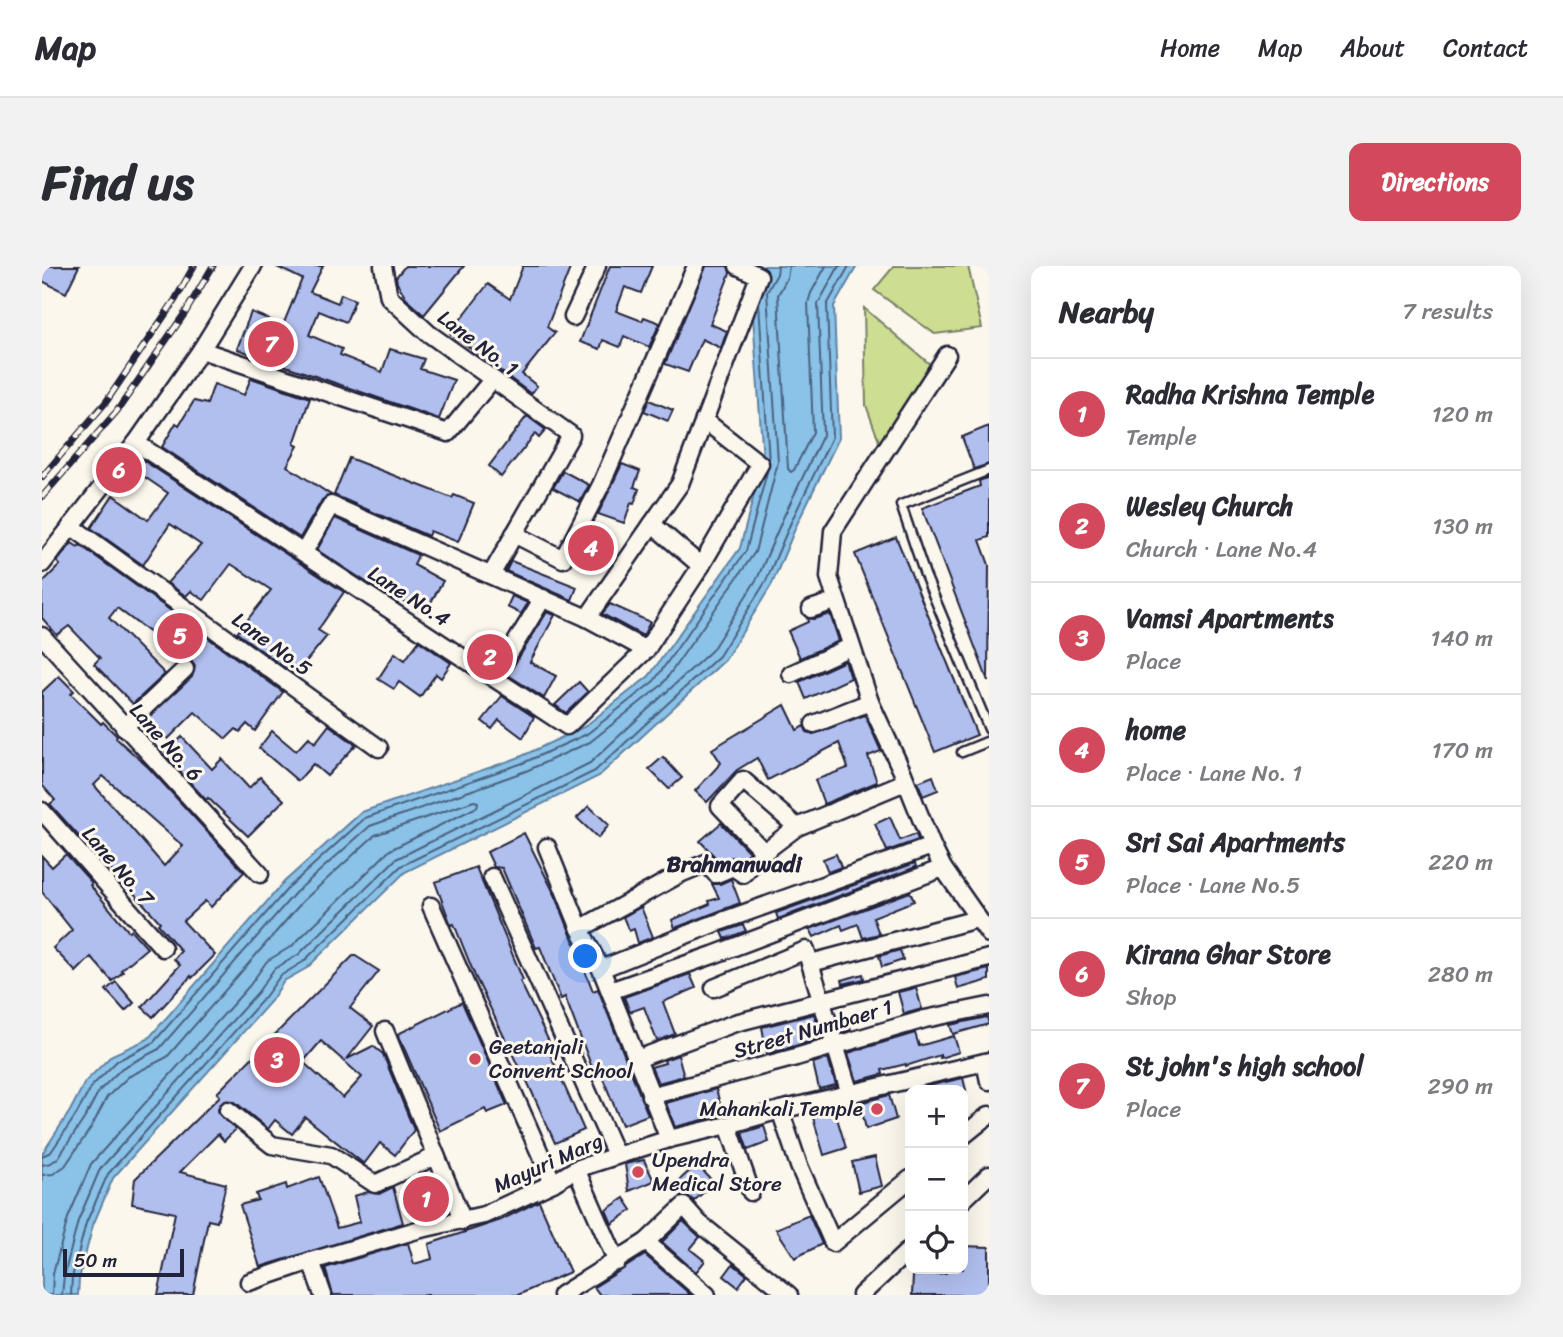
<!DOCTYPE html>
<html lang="en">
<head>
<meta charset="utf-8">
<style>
	:root { --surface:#fff; --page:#f2f2f3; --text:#2b2b33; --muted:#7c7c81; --line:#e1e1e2; --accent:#d1495b }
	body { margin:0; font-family:Sriracha,sans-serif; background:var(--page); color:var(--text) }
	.controls { position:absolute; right:21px; bottom:21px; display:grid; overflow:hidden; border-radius:14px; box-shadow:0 7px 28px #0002 }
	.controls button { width:63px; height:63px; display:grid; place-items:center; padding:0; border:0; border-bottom:2px solid var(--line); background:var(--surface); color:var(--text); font:35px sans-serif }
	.scale { position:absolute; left:21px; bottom:18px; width:121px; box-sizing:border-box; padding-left:7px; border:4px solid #22223b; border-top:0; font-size:19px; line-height:24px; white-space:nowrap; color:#22223b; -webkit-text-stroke:5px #fbf7ec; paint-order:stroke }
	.you { position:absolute; left:544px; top:691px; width:24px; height:24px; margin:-18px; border:5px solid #fff; border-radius:50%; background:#1a73e8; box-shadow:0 0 0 10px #1a73e833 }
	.badge { display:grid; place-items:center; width:46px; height:46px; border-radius:50%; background:var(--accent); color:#fff; font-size:23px; font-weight:700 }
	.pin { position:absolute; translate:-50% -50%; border:4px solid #fff; box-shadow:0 2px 7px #0006 }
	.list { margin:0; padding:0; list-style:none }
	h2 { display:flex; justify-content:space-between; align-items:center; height:91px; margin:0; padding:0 28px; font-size:30px }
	h2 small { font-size:23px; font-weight:400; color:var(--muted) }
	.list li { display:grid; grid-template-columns:46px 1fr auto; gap:21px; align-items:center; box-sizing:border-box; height:112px; padding:0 28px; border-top:2px solid var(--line) }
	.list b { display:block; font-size:26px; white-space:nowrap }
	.list p { margin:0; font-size:23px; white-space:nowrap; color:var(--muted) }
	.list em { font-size:23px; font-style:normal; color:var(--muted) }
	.icon { flex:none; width:38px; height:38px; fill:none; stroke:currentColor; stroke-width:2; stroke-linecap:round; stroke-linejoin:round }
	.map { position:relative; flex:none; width:947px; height:1029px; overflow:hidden; border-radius:14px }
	header { display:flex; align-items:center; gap:42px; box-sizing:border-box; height:98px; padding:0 35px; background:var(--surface); border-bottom:2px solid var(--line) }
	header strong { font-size:33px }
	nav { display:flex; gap:38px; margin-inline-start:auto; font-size:24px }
	.intro { display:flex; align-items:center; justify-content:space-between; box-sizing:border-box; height:168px; padding:0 42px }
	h1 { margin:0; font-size:49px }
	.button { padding:18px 32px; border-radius:14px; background:var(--accent); color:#fff; font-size:24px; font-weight:700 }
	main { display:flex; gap:42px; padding:0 42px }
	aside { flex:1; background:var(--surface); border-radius:14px; box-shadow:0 7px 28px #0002 }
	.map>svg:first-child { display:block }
</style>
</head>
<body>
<header>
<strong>Map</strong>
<nav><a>Home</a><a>Map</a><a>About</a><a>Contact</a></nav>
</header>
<div class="intro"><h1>Find us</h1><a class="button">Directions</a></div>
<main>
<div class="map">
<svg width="947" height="1029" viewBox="0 0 947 1029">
	<rect width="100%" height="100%" fill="#fbf7ec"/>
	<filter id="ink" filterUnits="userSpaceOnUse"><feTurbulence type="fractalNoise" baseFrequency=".0143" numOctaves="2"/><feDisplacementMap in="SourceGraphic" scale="14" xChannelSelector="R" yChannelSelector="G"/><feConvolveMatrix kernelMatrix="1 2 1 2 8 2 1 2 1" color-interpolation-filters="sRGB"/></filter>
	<g filter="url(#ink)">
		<g fill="#cddd91" stroke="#788066" stroke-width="2">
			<path d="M852 0H926L940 62 893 68 832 24Z"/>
			<path d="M822 42 890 100 838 178 824 139Z"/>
		</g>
		<path fill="#8ac2e8" stroke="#6082a3" stroke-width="2" d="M722 0H815L792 40 797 172 755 258 730 318 683 394 557 510 363 606 265 702 242 715 229 735 71 912 51 959 37 1013 36 1029H0V888L28 845 43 816 70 789 106 773 242 616 320 546 478 491 542 461 607 410 698 282 721 194 709 22Z"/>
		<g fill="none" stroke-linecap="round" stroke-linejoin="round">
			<g stroke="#4c6280" stroke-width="2">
				<path d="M747 0 745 12 736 29 746 203 749 206 752 204 771 166 766 37 769 27 784 0"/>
				<path d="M717 37 727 196"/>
				<path d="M0 890 9 886 34 849 50 820 75 795 111 777 247 621 323 552 481 497 545 468 612 415 704 285 725 206"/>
				<path d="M0 899 9 897 16 892 42 853 57 825 80 802 117 783 253 627 328 560 484 505 548 476 620 419 713 286 736 196 725 26 735 8 736 0"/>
				<path d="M0 909 11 908 23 900 50 860 65 831 86 811 125 791 261 635 333 569 432 535 436 536 435 541 348 584 250 680 225 695 208 719 49 898 26 952 11 1008 10 1029"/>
				<path d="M20 1029 22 1010 36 955 58 903 216 726 232 703 256 689 354 593 548 497 670 384 716 311 741 252 781 169 776 38 797 0"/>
				<path d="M29 1029 30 1012 44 957 66 908 223 731 238 710 261 696 359 600 553 505 677 390 724 315 749 256 790 171 785 39 807 0"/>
			</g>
		</g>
		<g fill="#b1bfef" stroke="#22223b" stroke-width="2" fill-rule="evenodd">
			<path d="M0 0H37L24 27 0 15Z"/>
			<path d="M233 0H281L268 26 296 37 299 28 313 34 304 56 277 45 267 69 300 83 298 89 340 106 348 83 382 93 378 103 412 114 397 153 195 83 209 46 241 59 260 13Z"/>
			<path d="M363 0H422L382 49 367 36 355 17 354 11Z"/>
			<path d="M481 0H529L505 61 513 67 480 108 495 120 489 128 408 67 446 18 468 33Z"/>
			<path d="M568 0H610L599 27 583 21 574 45 600 55 602 51 618 57 607 81 582 70 578 81 561 74 558 83 538 76Z"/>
			<path d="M664 0H686L688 7 668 58 685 65 679 82 660 73 646 106 623 98Z"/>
			<path d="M209 112 268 132 252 178 256 180 245 200 289 229 280 234 258 272 120 181 134 157 137 159 152 135 165 138 172 118 202 129Z"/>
			<path d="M607 134 631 144 626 155 602 145Z"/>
			<path d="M485 150 504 164 497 172 493 168 459 211 447 200Z"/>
			<path d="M947 160V198L932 203 920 171Z"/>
			<path d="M96 191 302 326 276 364 285 370 253 409 195 367 229 324 189 298 162 334 149 325 144 330 125 317 159 279 128 258 101 299 49 262 71 229 106 254 126 227 88 201Z"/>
			<path d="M307 192 410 232 412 229 432 237 416 276 388 265 386 270 292 229Z"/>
			<path d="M580 198 598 205 592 221 597 223 592 238 589 237 582 257 556 248Z"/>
			<path d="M521 205 547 219 538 236 511 222Z"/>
			<path d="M947 211V271L938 274 947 299 946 415 880 242 938 220 937 215Z"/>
			<path d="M293 252 376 289 372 299 401 315 383 347 356 332 355 334 344 329 275 284Z"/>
			<path d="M547 266 570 277 563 290 549 285 544 296 534 290Z"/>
			<path d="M854 271 935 469 893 486 813 288Z"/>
			<path d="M30 277 36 281 38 279 241 426 213 465 205 458 198 466 194 463 184 473 153 446 126 473 106 452 150 411 153 400 150 395 142 393 75 342 67 352 123 408 91 438 52 398 58 392 27 360 15 369 0 352V317L18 299 15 296Z"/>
			<path d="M469 295 535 321 530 334 464 305Z"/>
			<path d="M470 330 486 337 479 348 465 341Z"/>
			<path d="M568 338 608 356 601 370 560 348Z"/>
			<path d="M505 346 513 349 488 396 514 410 502 432 466 409Z"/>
			<path d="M788 348 797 375 758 392 746 365 766 356 765 352 772 353Z"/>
			<path d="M377 375 409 397 399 412 394 408 378 431 357 416 352 423 336 413 353 387 363 394Z"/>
			<path d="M445 375 457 383 449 397 436 389Z"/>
			<path d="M803 395 809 412 764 433 757 416Z"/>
			<path d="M17 410 32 425 29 428 59 458 61 456 75 470 74 472 107 502 202 606 169 641 163 635 141 655 173 689 150 712 149 710 111 751 100 741 138 699 132 693 139 685 116 658 118 656 89 624 67 602 66 603 8 538 13 534 0 519V426ZM61 510 141 580 122 600 52 519Z"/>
			<path d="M537 416 546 426 524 447 513 439Z"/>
			<path d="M460 430 492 451 481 472 457 454 450 463 440 455Z"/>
			<path d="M743 439 755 464 762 460 765 466 771 468 823 449 839 485 826 490 835 516 782 538 773 514 806 502 797 477 726 514 715 492 695 504 665 536 653 525 679 497 670 483Z"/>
			<path d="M287 459 314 479 285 510 271 498 256 515 217 482 230 465 254 485 267 471 273 477Z"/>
			<path d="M140 471 170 503 180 493 207 522 218 511 242 534 206 570 166 532 164 534 122 488Z"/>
			<path d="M621 491 640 512 627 523 607 503Z"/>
			<path d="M891 510 896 524 881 530 876 516Z"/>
			<path d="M547 540 567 559 556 572 535 552Z"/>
			<path d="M848 551 858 574 874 568 876 574 845 585 833 558Z"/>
			<path d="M679 557 707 586 700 594 691 591 677 595 658 575Z"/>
			<path d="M482 567 515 633 551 725 556 723 606 849 580 859 560 810 554 812 523 731 519 733 498 681 494 682 460 602 452 601 445 586Z"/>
			<path d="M24 588 50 617 48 619 87 666 89 664 105 682 79 704 81 706 70 715 49 691 34 706 11 682 30 664 0 626V590L10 601Z"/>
			<path d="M794 588 799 601 786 606 781 593Z"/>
			<path d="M873 597 874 601 736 653 734 647Z"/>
			<path d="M434 601 481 714 478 715 513 788 509 790 542 864 513 877 480 804H478L433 710 412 658 409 659 393 616Z"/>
			<path d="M689 613 698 637 633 662 630 654 668 638 667 635 677 632 670 618H678Z"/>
			<path d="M868 626 872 635 831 651 837 668 821 672 816 658 801 664 799 659 772 671 768 663Z"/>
			<path d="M599 641 611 671 596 677 592 663 587 665 581 651Z"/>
			<path d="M701 659 704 665 683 673 680 666Z"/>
			<path d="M858 684 861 694 840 701 837 690Z"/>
			<path d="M312 689 337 705 308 742 331 760 305 793 331 780 341 788 372 864 353 889 338 877 322 898 263 851 250 868 233 854 226 863 193 836 182 835 176 842 177 848 194 863 182 875 176 868 138 906 184 918 175 956 166 954 151 1029H116L133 947 90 938 93 913 178 830 175 827ZM279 775 320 811 301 832 261 796Z"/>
			<path d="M947 703V714L916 723 913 711Z"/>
			<path d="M648 708 654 722 621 736 633 768 615 775 602 741 588 746 582 731Z"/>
			<path d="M821 708 822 713 801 718 800 714Z"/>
			<path d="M74 716 92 737 83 745 64 724Z"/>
			<path d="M874 722 880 743 862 748 856 726Z"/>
			<path d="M420 736 465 839 445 847 443 843 398 865 356 768Z"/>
			<path d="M772 748 780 772 725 788 720 761Z"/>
			<path d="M805 751 809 764 800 766 796 753Z"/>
			<path d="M945 751 947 758 911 768 908 759Z"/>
			<path d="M873 767 877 780 912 770 917 786 898 792V789L864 800V798L840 804 841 808 815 815 806 787Z"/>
			<path d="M636 789 642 810 616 817 609 801 623 797 622 794Z"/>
			<path d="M786 792 794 819 777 823 771 797Z"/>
			<path d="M921 812 924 824H886V820Z"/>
			<path d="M674 823 681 849 633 861 624 837Z"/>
			<path d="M847 829 854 853 824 863 818 837Z"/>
			<path d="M792 842 804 882 782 889 770 848Z"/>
			<path d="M722 860 727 876 706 884 700 867Z"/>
			<path d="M833 891 840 920 817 926 810 896Z"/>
			<path d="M602 894 612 915 587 925 583 898Z"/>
			<path d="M655 898 672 917 652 935 646 930H639L631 920Z"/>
			<path d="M277 911 295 962 318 956 312 930 326 926 337 928 351 921 361 957 218 1001 198 939 216 934 214 928 244 918 245 923Z"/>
			<path d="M582 932 590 944 570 958 564 944Z"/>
			<path d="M497 935 528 1006 476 1029H291L283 1002 366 977 372 998 390 993 387 978 459 954Z"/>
			<path d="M767 949 780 978 753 992 734 963Z"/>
			<path d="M641 955 658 971 648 983 663 995 654 1006 620 976Z"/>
			<path d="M921 980 947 981V1029H870L871 1010 903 1007 898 1003H921Z"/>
			<path d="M603 989 649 1029H558L552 1021Z"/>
			<path d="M691 998 705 1009 696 1021 682 1010Z"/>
		</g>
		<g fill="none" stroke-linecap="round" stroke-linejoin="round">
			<defs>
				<g id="service">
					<path d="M947 204 859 239 883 309 947 463"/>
					<path d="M920 486 947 475"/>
				</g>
				<g id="minor">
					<path d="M341 0 347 31 386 67 529 169 449 309"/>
					<path d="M531 51 555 0"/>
					<path d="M159 84 406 167 450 114"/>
					<path d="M905 89 791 265 787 311 828 436 860 505 890 580 901 602 947 668"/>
					<path d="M94 177 525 460 604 384 659 300 718 198 662 154"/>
					<path d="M29 260 337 482"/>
					<path d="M472 268 521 293 559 219 654 0"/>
					<path d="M262 286 289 239 545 352 604 384"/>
					<path d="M0 298 94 177 159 84 211 0"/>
					<path d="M659 300 610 258 638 218 717 10 696 0"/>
					<path d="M769 343 793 335"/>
					<path d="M545 352 610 258"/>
					<path d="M0 370 218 608"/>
					<path d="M749 408 808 381"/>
					<path d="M452 412 501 332"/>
					<path d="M772 458 828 436"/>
					<path d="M82 461 143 403"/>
					<path d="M0 545 121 682"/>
					<path d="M755 561 701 514 678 540 722 586 755 561 863 516"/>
					<path d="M505 581 538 663 559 703 627 873"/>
					<path d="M450 611 574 889"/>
					<path d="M389 640 511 917"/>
					<path d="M538 663 640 607 664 597 674 608 691 601 701 608 722 586"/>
					<path d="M769 697 935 653"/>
					<path d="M559 703 666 660 890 580"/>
					<path d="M672 722 764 684 808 828"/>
					<path d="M568 725 671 689 901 602"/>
					<path d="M343 765 421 955"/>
					<path d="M595 793 693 757 947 692"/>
					<path d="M943 796 947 815"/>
					<path d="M608 830 754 791 883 753 947 740"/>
					<path d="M186 844 230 879 289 889 333 918 394 890"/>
					<path d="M738 844 757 900 791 977 868 913"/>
					<path d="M686 859 709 926"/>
					<path d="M921 870 947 849"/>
					<path d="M534 903 575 996"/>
					<path d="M921 934 947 909"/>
					<path d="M604 976 665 1029"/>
					<path d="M269 995 281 1029"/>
					<path d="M207 1016 269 995 375 964 442 949 511 917 534 903 627 873 686 859 738 844 947 795"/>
					<path d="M519 1029 604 976 642 940 657 957 747 1029"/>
					<path d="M819 1029 868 983"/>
				</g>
			</defs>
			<use href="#service" stroke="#22223b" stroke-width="13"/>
			<use href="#minor" stroke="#22223b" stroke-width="21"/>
			<use href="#service" stroke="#fbf7ec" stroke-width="8"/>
			<use href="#minor" stroke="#fbf7ec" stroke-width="16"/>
			<defs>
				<g id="rail">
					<path d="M0 211 64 136 133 34 152 0"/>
					<path d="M0 231 75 145 143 47 171 0"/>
				</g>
			</defs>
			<use href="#rail" stroke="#22223b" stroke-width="7"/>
			<use href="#rail" stroke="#fbf7ec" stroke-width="4.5" stroke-dasharray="13" stroke-linecap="butt"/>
		</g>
	</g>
	<g fill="#d1495b" stroke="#fbf7ec" stroke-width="2.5">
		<circle cx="433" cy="793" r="7"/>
		<circle cx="835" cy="843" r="7"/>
		<circle cx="596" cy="906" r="7"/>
	</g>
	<g text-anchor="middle" stroke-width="6" stroke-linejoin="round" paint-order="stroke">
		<g font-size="21" fill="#22223b" stroke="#fbf7ec">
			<text transform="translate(436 77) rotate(37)" y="7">Lane No. 1</text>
			<text transform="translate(367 330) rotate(33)" y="7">Lane No.4</text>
			<text transform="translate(230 378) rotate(36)" y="7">Lane No.5</text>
			<text transform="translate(124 476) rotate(48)" y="7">Lane No. 6</text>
			<text transform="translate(76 600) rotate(49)" y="7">Lane No. 7</text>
			<text transform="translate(771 763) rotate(-16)" y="7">Street Numbaer 1</text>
			<text transform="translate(506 897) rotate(-24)" y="7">Mayuri Marg</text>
		</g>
		<g font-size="21" fill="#22223b" stroke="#fbf7ec" text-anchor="start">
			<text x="447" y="788">Geetanjali<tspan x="447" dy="24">Convent School</tspan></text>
			<text x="821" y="850" text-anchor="end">Mahankali Temple</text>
			<text x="610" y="901">Upendra<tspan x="610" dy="24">Medical Store</tspan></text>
		</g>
		<g font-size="23" font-weight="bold" fill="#22223b" stroke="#fbf7ec">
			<text x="692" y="606">Brahmanwadi</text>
		</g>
	</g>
</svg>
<div class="controls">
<button>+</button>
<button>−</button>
<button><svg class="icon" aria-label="locate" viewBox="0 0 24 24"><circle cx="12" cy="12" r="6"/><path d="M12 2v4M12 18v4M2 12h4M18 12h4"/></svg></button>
</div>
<div class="scale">50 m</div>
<div class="you"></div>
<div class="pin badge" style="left:384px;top:933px">1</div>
<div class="pin badge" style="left:448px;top:391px">2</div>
<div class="pin badge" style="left:235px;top:794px">3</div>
<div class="pin badge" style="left:549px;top:282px">4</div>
<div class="pin badge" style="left:138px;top:370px">5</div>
<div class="pin badge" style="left:77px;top:204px">6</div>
<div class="pin badge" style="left:229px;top:78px">7</div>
</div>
<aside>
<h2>Nearby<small>7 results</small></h2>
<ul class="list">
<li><span class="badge">1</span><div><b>Radha Krishna Temple</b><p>Temple</p></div><em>120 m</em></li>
<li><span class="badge">2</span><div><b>Wesley Church</b><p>Church · Lane No.4</p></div><em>130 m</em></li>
<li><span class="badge">3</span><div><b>Vamsi Apartments</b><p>Place</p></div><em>140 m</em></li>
<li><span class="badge">4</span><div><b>home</b><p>Place · Lane No. 1</p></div><em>170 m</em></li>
<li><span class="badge">5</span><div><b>Sri Sai Apartments</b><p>Place · Lane No.5</p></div><em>220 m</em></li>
<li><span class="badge">6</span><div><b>Kirana Ghar Store</b><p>Shop</p></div><em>280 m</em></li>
<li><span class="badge">7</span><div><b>St john's high school</b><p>Place</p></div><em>290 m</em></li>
</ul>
</aside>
</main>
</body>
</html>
